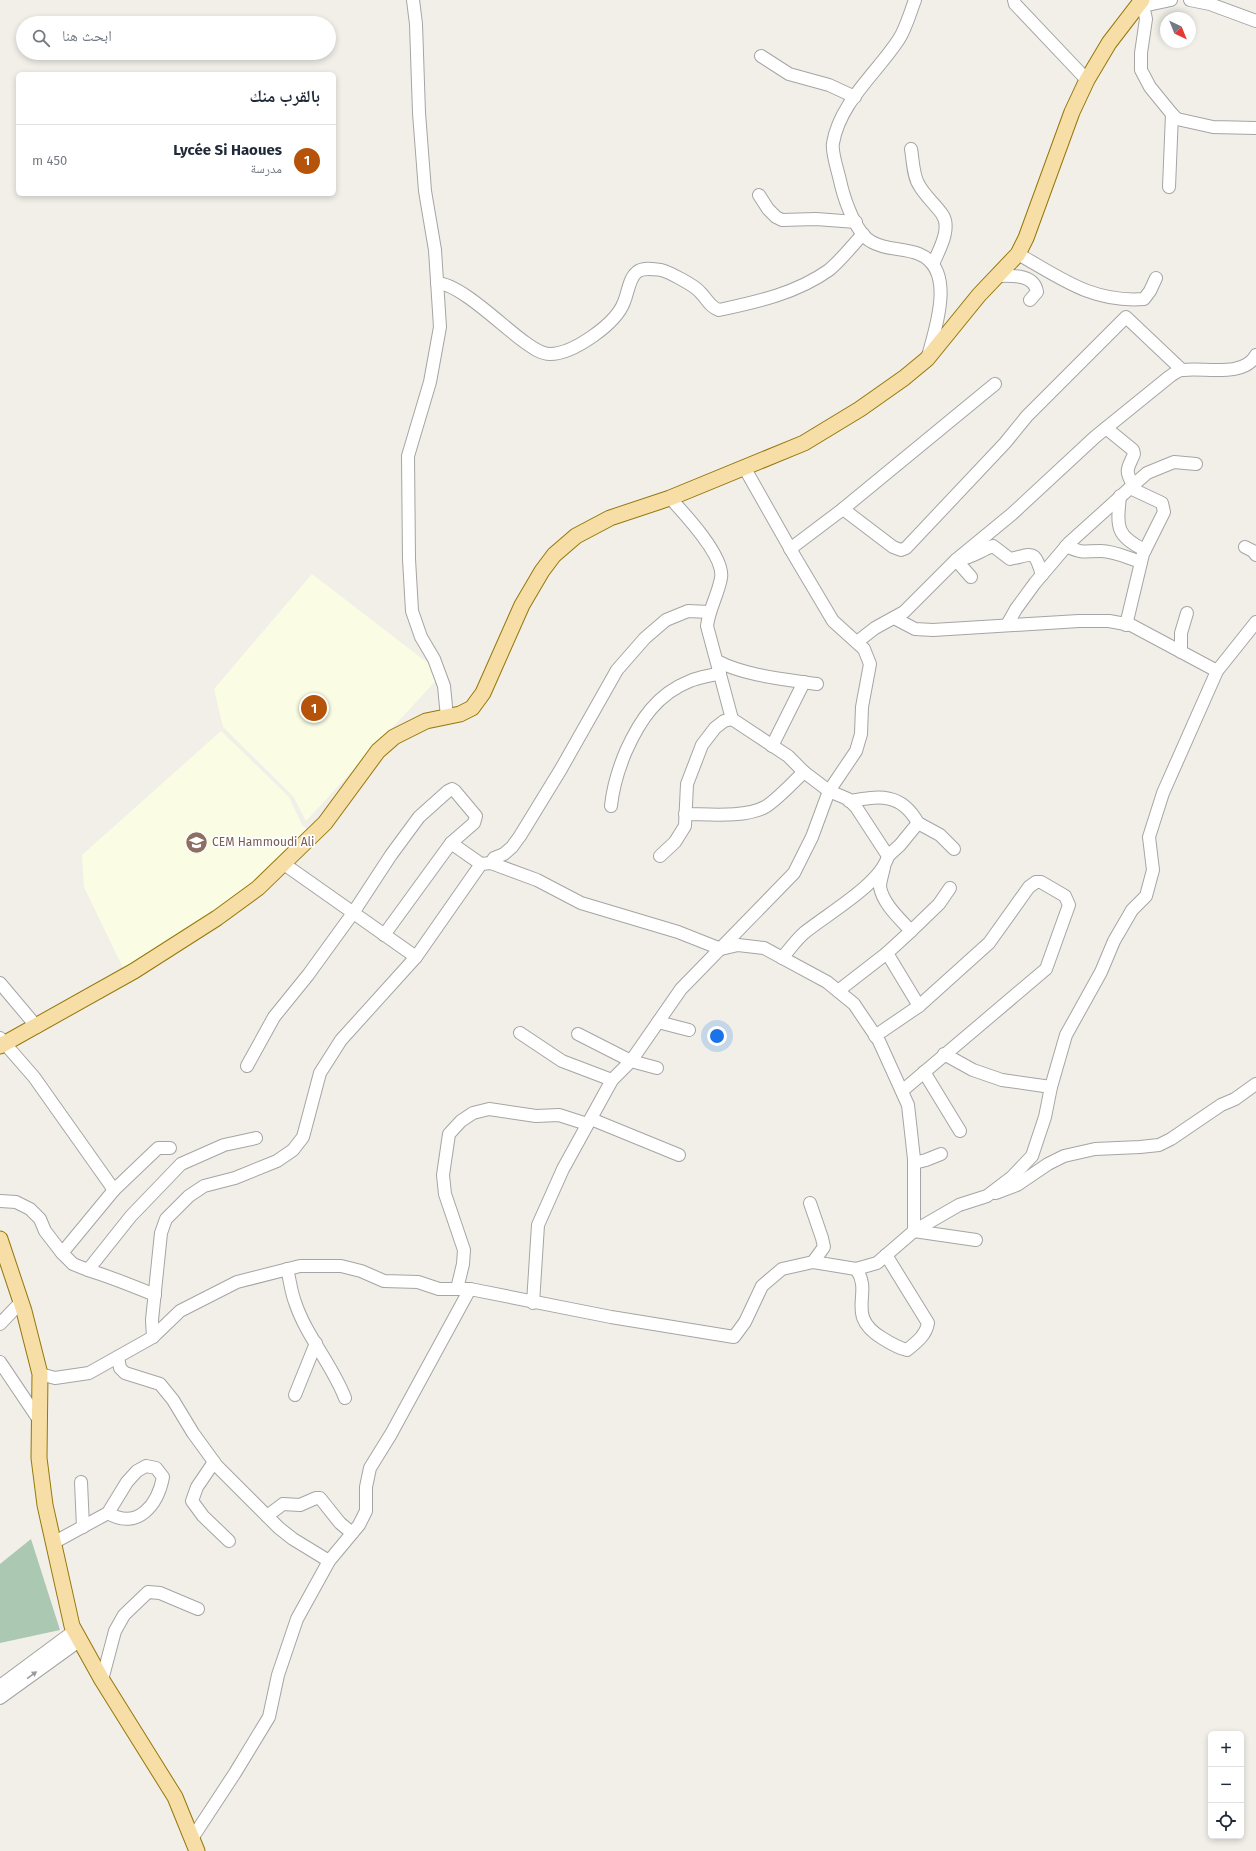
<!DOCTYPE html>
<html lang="ar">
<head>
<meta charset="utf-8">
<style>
	:root { --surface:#fff; --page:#f2f2f3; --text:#1f2937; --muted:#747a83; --line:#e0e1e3; --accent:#b45309 }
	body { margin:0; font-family:"Fira Sans","Noto Naskh Arabic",sans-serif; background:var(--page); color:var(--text); direction:rtl }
	.controls { position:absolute; right:12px; bottom:12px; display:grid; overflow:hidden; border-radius:6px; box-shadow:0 2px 6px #0003 }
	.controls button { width:36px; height:36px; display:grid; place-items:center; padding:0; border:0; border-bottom:1px solid var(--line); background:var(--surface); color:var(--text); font:20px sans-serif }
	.compass { position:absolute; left:1160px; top:12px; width:36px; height:36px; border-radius:50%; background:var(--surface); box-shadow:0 2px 6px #0003; rotate:137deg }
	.you { position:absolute; left:717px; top:1036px; width:14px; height:14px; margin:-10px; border:3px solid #fff; border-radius:50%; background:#1a73e8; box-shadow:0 0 0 6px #1a73e833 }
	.badge { display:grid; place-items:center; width:26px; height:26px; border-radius:50%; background:var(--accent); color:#fff; font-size:13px; font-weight:700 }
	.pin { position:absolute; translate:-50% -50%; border:2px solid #fff; box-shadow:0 1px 4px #0006 }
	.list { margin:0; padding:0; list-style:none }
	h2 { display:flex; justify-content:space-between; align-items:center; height:52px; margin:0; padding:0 16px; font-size:17px }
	h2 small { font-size:13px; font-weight:400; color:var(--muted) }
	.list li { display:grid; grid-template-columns:26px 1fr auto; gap:12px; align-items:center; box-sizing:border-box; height:72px; padding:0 16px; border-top:1px solid var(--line) }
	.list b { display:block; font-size:15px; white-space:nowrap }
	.list p { margin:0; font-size:13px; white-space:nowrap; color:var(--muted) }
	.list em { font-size:13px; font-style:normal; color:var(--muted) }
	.icon { flex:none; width:22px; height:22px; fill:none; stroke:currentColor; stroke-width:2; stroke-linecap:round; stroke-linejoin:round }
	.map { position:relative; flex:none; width:1256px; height:1851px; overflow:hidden; direction:ltr }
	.search { position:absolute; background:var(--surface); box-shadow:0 2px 6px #0003; left:16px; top:16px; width:320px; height:44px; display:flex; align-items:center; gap:10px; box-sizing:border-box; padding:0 14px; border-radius:22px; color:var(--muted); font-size:15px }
	.panel { position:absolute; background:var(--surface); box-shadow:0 2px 6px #0003; left:16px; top:72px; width:320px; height:124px; border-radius:6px; direction:rtl }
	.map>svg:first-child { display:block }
</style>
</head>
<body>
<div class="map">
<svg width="1256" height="1851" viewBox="0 0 1256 1851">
	<rect width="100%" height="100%" fill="#f1efe8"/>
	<g fill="#fafde4">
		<path d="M312 574 442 674 306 821 293 796 223 727 214 689Z"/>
		<path d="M221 731 289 797 302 825 308 830 257 882 124 970 84 887 82 855Z"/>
	</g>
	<path fill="#abc8b3" d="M31 1539 60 1630 0 1643V1564Z"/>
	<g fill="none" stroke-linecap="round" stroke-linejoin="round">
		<defs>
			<g id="minor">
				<path d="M413 0 416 24 419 113 425 191 435 250 440 327 430 382 408 456 409 559 412 611 421 637 434 659 444 686 447 717"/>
				<path d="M915 0C910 13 906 28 899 39 877 73 840 102 833 143 831 152 839 174 841 185 845 201 856 234 872 242 885 250 904 248 919 254 956 269 936 327 928 356"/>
				<path d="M1014 0 1015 4 1087 80"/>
				<path d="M1190 0 1210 4 1256 21"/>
				<path d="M1142 1 1146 19 1141 53V70L1150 87 1172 114 1177 119 1213 127 1256 128"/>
				<path d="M1143 6 1171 0"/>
				<path d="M761 56 789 74 829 85 855 97"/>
				<path d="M911 149C913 160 913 176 919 185 925 196 935 204 942 214 952 228 939 250 933 264"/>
				<path d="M1169 187 1172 114"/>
				<path d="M759 195 768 209 776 217 782 220 816 219 856 222"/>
				<path d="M1018 254C1061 278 1092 303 1144 299L1150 291 1156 278"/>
				<path d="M996 276C1010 276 1034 273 1037 292L1030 300"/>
				<path d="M437 283C461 284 504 328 526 343 533 348 541 354 550 354 573 354 616 324 624 302 628 293 629 278 637 272 643 267 653 269 661 270 669 272 694 285 700 292 707 299 710 307 719 310 757 302 797 293 829 270 841 260 852 246 863 234"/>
				<path d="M1106 428 1133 450 1134 454C1128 469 1124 469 1133 485"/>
				<path d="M1120 496C1117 526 1115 536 1145 550"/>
				<path d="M670 498C684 513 725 557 721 578 718 595 709 609 707 626L732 719 788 756 804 772 829 791 848 799 856 807 888 856C881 884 827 914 804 933 796 940 789 950 782 958"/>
				<path d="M843 509 893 547 901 550 906 548 1005 443 1027 416 1126 317 1182 370"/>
				<path d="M1066 546C1084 554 1083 551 1101 551 1114 551 1128 558 1141 562"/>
				<path d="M1245 547 1253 551 1256 555"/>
				<path d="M790 549 843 509 995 384"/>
				<path d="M960 559C972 558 981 550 993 546L1010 559C1034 554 1034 549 1042 575"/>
				<path d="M956 560 971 577"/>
				<path d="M894 618 915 629 933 630 1079 621H1109L1131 625 1217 671"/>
				<path d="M1007 625 1016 609 1035 583 1069 543 1130 488 1147 473 1174 462 1196 464"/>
				<path d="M1126 625 1143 554 1164 512 1162 503 1130 488"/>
				<path d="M857 642 875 628 904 612 956 560 1012 514 1095 437 1169 377C1173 374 1179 370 1183 370 1204 367 1244 378 1256 355"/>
				<path d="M1181 652V633L1187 613"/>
				<path d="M717 661C746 676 784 679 817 684"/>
				<path d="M772 746 804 682"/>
				<path d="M849 801C879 796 901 792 918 823L900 845 888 856"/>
				<path d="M611 806C613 786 618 770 626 751 640 720 657 694 690 681 700 677 710 676 720 673"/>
				<path d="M685 814C707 814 745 818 765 807 777 800 793 782 804 772"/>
				<path d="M918 823 940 835 954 849"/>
				<path d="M660 856 675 842 685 826 687 784 702 745 715 728 724 721 732 719"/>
				<path d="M491 863 494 858 504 854 512 847 520 836 561 769 617 670 645 638 666 620 688 611 709 612"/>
				<path d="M284 864 416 957 481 864 451 843 474 823 476 816 455 791 452 789 448 791 419 817 391 855 353 913"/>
				<path d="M481 864 491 863 537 880 581 903 678 932 721 949 738 945 764 948 827 982 854 1004 879 1041 908 1105 914 1159V1231L976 1240"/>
				<path d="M911 931 939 904 950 888"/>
				<path d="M384 935 451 843"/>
				<path d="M887 953 919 1006"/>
				<path d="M0 983 37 1027"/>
				<path d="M838 991 887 953 911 931C900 919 883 904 880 887 880 881 883 873 884 867"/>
				<path d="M658 1022 689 1030"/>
				<path d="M520 1033 562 1061 612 1080"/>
				<path d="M578 1034 631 1061 657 1068"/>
				<path d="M875 1036 919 1006 989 943 1029 887 1036 882H1041L1065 896 1069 905 1046 969 902 1091"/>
				<path d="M0 1038 34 1077 114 1190"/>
				<path d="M944 1054 973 1070 1002 1080 1051 1087"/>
				<path d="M247 1066 274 1017 308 975 353 913"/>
				<path d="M924 1072 960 1131"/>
				<path d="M591 1119 679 1155"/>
				<path d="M170 1148H158L114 1190 62 1253 73 1264 88 1270 131 1216 181 1164 224 1145 256 1138"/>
				<path d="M914 1163 926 1160 941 1154"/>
				<path d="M996 1193 1017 1185 1048 1164 1064 1156 1095 1149 1140 1147 1159 1145 1171 1139 1221 1105 1235 1099 1256 1084"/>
				<path d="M0 1201 16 1202 30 1209 40 1219 45 1231 62 1253"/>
				<path d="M810 1203 822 1238 824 1247 813 1262"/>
				<path d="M287 1269C290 1280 291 1292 295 1302 306 1336 332 1364 345 1398"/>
				<path d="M856 1269C874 1293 844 1315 882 1338 890 1343 898 1348 907 1350 917 1342 926 1335 928 1323L886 1255"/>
				<path d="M88 1270C111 1277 133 1286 155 1295"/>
				<path d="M457 1289 463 1264 464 1250 445 1194 443 1175 449 1134 461 1121 473 1113 489 1109 536 1116 559 1115 587 1124"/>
				<path d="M533 1303 538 1225 563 1169 612 1080 631 1061 681 989 794 873 812 837 829 791 856 751 861 734 862 707 870 664 864 649 833 621 795 557 744 467"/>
				<path d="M0 1324 21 1302"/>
				<path d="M153 1337 152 1320 161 1233 166 1219 189 1196 204 1186 235 1178 277 1161 293 1150 303 1137 320 1073 341 1040 416 957"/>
				<path d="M118 1357 120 1368 125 1373 160 1384 173 1400 193 1433 217 1466 279 1528 293 1539 329 1561"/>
				<path d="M0 1362 39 1420"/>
				<path d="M40 1374 55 1378 89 1373 153 1337 180 1311 237 1282 300 1266H341L361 1271 384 1281 418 1282 439 1289H470L611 1317 734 1337 745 1322 762 1286 782 1269 813 1262 856 1269 877 1263 914 1231 959 1205 987 1196 1012 1177 1032 1156 1045 1117 1051 1087 1066 1035 1101 972 1114 941 1132 910 1146 896 1153 870 1149 837 1163 793 1217 671 1256 622"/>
				<path d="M295 1395 316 1343"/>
				<path d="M214 1462 197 1487 192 1501 203 1516 229 1541"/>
				<path d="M81 1482 83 1527"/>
				<path d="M267 1516 283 1504 300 1505 316 1498H320L340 1523 352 1533"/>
				<path d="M53 1543 108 1513 127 1482 137 1471 146 1466 156 1468 163 1477C158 1504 138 1531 108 1513"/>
				<path d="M102 1680 115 1631 124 1615 148 1592 160 1593 198 1609"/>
				<path d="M0 1686 74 1631"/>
				<path d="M0 1698 79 1641"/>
				<path d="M193 1837 235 1773 269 1717 278 1675 297 1619 329 1561 359 1525 366 1511V1487L370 1468 391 1434 470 1289"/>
			</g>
			<g id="major">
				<path d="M0 1046 134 971 217 918 258 888 325 823 378 751 394 737 426 721 460 714 472 708 483 693 522 605 542 571 554 555 576 536 610 518 670 498 804 443 860 409 904 378 927 359 979 295 1018 254 1026 238 1072 112 1087 80 1109 43 1142 0"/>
				<path d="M0 1239 24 1311 40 1374 39 1458 45 1505 72 1626 102 1680 175 1797 197 1851"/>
			</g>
		</defs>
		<use href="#minor" stroke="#a5a5a5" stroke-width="14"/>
		<use href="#major" stroke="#947809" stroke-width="17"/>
		<use href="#minor" stroke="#fff" stroke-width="12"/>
		<use href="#major" stroke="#f7dea7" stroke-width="15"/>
	</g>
	<defs><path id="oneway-solid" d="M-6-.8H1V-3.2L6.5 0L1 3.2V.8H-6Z"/></defs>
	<use fill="#9b9b9b" href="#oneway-solid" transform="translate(32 1675) rotate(-36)"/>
	<defs>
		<symbol id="school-disc" viewBox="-11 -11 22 22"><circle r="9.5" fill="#8d6e63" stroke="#fff"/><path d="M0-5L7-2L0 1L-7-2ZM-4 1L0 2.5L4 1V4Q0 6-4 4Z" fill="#fff"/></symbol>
	</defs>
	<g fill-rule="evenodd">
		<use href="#school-disc" x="184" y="830" width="25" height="25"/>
	</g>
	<g text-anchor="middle" stroke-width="3.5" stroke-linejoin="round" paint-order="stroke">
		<g font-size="12" fill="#785e54" stroke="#fff" text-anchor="start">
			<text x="212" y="846">CEM Hammoudi Ali</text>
		</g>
	</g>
</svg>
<div class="controls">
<button>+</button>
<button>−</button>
<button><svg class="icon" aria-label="locate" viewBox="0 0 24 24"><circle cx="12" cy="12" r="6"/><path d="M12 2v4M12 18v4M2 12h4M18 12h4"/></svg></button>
</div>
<svg class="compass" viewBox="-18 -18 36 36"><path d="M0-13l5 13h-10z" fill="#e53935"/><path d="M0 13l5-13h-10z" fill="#747a83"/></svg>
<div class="you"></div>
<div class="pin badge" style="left:314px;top:708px">1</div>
<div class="search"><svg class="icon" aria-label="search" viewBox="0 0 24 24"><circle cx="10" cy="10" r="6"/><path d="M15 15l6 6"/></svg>ابحث هنا</div>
<section class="panel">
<h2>بالقرب منك<small></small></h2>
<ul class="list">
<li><span class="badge">1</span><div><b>Lycée Si Haoues</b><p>مدرسة</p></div><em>450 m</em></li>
</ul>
</section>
</div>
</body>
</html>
